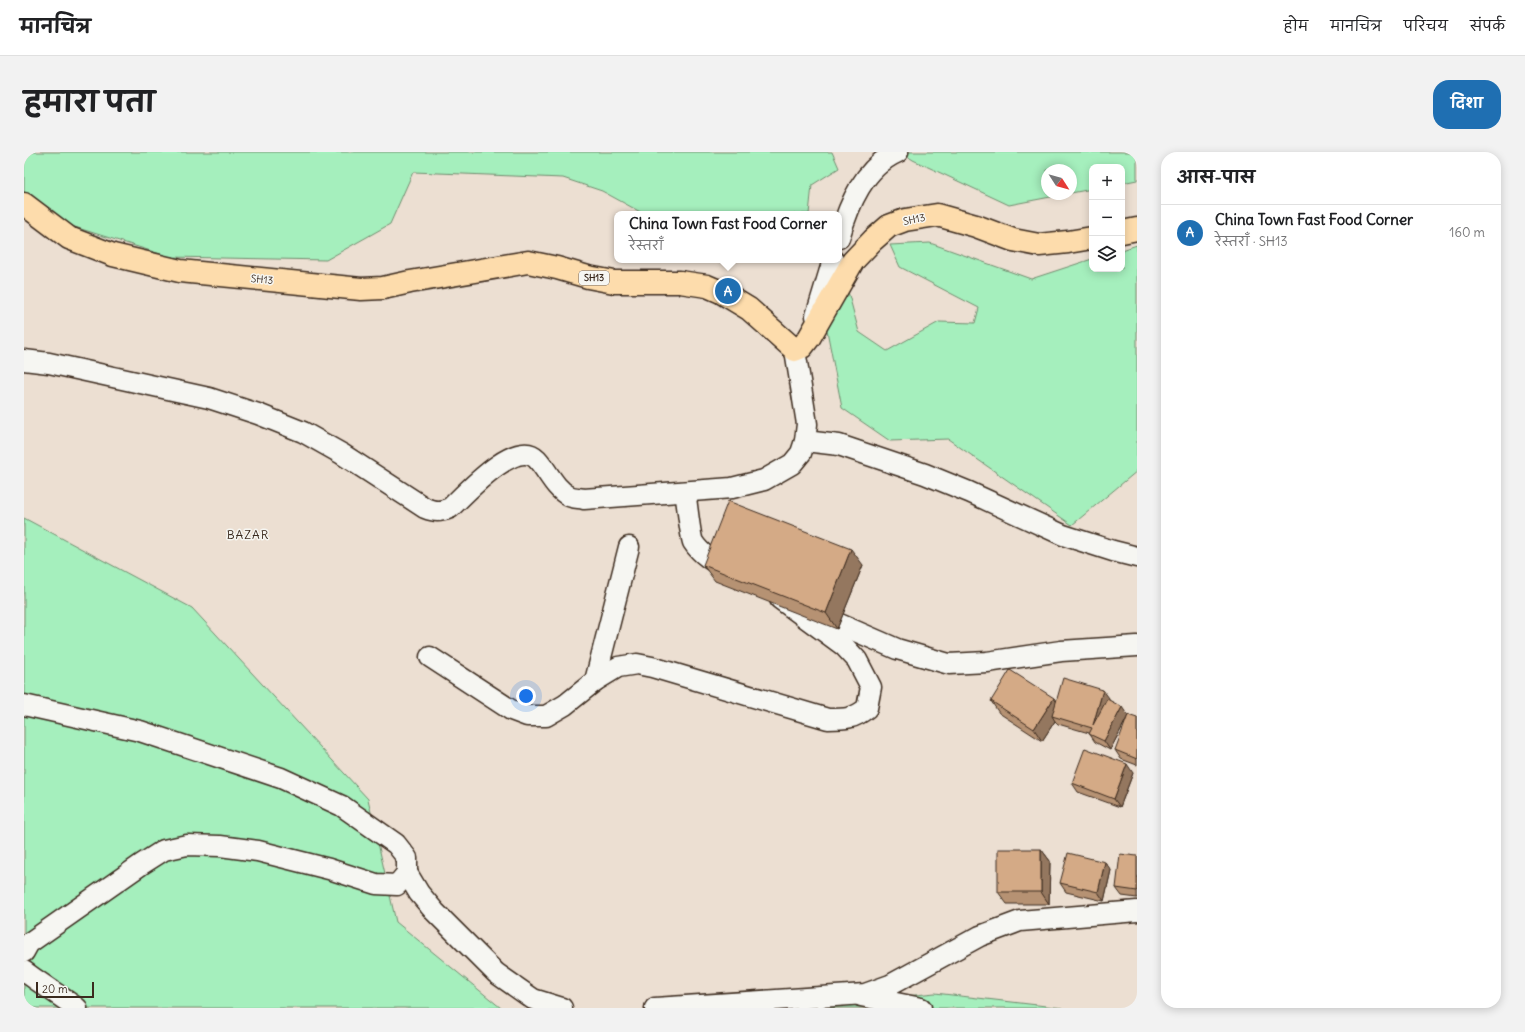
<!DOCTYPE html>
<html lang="hi">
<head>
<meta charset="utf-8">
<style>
	:root { --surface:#fff; --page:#f2f2f2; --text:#202124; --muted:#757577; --line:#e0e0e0; --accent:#1f6fb2 }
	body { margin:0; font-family:Delius,"Playpen Sans Deva",sans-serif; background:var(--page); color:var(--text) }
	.controls { position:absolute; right:12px; top:12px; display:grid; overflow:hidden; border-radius:8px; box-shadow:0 2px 10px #0003 }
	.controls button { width:36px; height:36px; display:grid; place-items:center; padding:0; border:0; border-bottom:1px solid var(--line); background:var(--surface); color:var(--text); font:20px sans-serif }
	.compass { position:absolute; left:1017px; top:12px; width:36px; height:36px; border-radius:50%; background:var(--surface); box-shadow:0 2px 10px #0003; rotate:126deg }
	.scale { position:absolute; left:12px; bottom:10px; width:58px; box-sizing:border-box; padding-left:4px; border:2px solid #3b2a1e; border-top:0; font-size:11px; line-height:14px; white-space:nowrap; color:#3b2a1e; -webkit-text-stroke:3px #f6f6f2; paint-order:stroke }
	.you { position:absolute; left:502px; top:544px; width:14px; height:14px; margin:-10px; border:3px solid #fff; border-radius:50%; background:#1a73e8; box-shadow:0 0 0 6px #1a73e833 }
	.badge { display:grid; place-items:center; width:26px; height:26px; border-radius:50%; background:var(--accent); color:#fff; font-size:13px; font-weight:700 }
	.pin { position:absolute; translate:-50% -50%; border:2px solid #fff; box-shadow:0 1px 4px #0006 }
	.popup { position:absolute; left:590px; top:59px; width:228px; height:52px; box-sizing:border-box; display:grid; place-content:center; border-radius:8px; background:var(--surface); filter:drop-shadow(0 1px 3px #0005); font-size:13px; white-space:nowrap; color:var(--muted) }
	.popup b { font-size:15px; color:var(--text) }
	.popup::after { content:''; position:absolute; left:50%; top:100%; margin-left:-8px; border:8px solid transparent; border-top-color:var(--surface) }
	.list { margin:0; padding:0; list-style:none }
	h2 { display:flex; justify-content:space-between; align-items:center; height:52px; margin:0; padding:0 16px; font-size:17px }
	h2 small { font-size:13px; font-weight:400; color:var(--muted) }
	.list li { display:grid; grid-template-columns:26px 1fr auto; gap:12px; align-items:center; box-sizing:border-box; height:56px; padding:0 16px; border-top:1px solid var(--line) }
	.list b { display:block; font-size:15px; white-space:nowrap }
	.list p { margin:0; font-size:13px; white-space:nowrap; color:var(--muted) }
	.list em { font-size:13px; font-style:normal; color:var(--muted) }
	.icon { flex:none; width:22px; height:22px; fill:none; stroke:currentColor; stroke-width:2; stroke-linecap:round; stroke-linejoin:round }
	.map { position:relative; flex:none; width:1113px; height:856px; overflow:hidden; border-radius:16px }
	header { display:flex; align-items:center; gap:24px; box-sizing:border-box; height:56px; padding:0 20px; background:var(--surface); border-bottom:1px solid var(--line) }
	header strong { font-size:19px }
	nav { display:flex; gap:22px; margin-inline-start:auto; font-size:14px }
	.intro { display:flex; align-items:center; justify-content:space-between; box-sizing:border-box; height:96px; padding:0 24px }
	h1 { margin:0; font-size:28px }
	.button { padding:10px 18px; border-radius:16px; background:var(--accent); color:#fff; font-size:14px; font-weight:700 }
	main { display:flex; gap:24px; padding:0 24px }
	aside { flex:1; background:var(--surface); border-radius:16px; box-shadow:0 2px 10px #0003 }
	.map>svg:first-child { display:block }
</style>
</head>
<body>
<header>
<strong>मानचित्र</strong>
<nav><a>होम</a><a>मानचित्र</a><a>परिचय</a><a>संपर्क</a></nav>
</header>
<div class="intro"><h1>हमारा पता</h1><a class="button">दिशा</a></div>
<main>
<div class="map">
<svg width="1113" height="856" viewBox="0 0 1113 856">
	<rect width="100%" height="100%" fill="#ecdfd2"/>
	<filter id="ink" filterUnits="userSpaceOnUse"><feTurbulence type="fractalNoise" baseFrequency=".025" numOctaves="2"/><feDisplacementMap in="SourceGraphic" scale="8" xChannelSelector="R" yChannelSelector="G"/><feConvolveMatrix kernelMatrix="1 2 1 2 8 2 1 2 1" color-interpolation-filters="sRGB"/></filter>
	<g filter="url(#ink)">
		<g fill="#a5efbd" stroke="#708c6e">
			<path d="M0 0H808L815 16 788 33 785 62H620L578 39 539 26 389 20 366 72 302 108 146 105 0 59Z"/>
			<path d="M877 0H1113V28L1098 31V15H1068V37L1047 41V18H1023V42H1042L985 53 889 8Z"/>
			<path d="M906 91 1007 127 1068 107V117H1098V98L1113 93V319L1048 373 924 287 866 289 818 256 800 163 819 121 835 180 863 199 915 170 951 171 955 156 876 115 866 93Z"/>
			<path d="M0 366 168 456 344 647 372 770 477 856H0Z"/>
			<path d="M911 841 1039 856H762Z"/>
		</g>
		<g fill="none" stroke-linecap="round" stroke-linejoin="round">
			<defs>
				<g id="street">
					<path d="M815 86C825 52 840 15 874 0"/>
					<path d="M792 164 809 108"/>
					<path d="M0 208 25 211 185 246 234 262 279 280 318 302 401 356C411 360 416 360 426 356 441 342 492 285 513 307 524 319 530 336 545 344 549 346 556 346 560 347L708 336 740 328 768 312 777 301 781 289 783 272 771 198"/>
					<path d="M781 289 815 293 901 322 945 340 1039 383 1089 399 1113 405"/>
					<path d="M661 340C663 350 666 383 669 390 678 404 692 411 706 419"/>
					<path d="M790 461 873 497 925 512 963 510 1037 499 1113 494"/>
					<path d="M406 505 487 558 503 564H522L541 553 571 529 594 515 613 512 628 515 804 567C821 567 830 567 843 556L847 535 833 508 820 494 756 447"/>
					<path d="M571 529 605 395"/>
					<path d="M0 553 116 579 257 626 318 654 372 692 383 706V721L373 733 352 732 305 717 234 699 196 694 163 693 140 698 118 712 5 791 0 800"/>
					<path d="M383 721 395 741 411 760 472 821 509 847 538 856"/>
					<path d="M0 819 11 827 53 856"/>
					<path d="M837 844 897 856"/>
					<path d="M631 856 841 842 866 833 956 784 996 769 1113 759"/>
				</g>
				<g id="primary">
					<path d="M0 52 45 86 89 103 156 119 337 137 359 136 386 130 504 110 533 116 564 125 590 130H656L683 134 697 140 725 157 771 198 778 195 785 186 829 109 849 88 865 74 881 68 913 63 952 74 989 88 1015 93 1044 90 1068 86"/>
					<path d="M1098 80 1113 77"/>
				</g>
			</defs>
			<use href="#street" stroke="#3b2a1e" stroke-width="23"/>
			<use href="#primary" stroke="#3b2a1e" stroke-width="25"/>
			<use href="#street" stroke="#f6f6f2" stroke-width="20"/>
			<use href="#primary" stroke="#fddcac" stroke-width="22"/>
		</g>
		<g fill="#b69273" stroke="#3b2a1e">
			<path d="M679 413H839L813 477 691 429Z"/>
			<path d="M1085 546V548L1104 564 1086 598 1071 590 1065 581 1034 572 1031 569 1018 589 975 561 967 549 1032 550Z"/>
			<path d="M1113 566V613L1097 607 1091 598Z"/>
			<path d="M1109 621 1096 655 1054 640 1048 631Z"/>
			<path d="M1017 697 1026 709 1025 752H983L974 740Z"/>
			<path d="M1113 704V746L1098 744 1092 736Z"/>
			<path d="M1087 718 1080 749 1042 740 1036 731Z"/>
		</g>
		<g fill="#94775e" stroke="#3b2a1e">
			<path d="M827 397 839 413 813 477 802 461Z"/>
			<path d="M1079 538 1085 546 1075 582 1069 573Z"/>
			<path d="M1030 546 1038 558 1028 564 1031 569 1018 589 1010 577Z"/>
			<path d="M1098 555 1104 564 1086 598 1080 589Z"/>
			<path d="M1103 612 1109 621 1096 655 1090 647Z"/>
			<path d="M1017 697 1026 709 1025 752 1017 740Z"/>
			<path d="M1081 710 1087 718 1080 749 1074 740Z"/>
		</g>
		<g fill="#d4aa86" stroke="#3b2a1e">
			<path d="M704 349 827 397 802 461 679 413Z"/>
			<path d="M986 518 1030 546 1010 577 967 549Z"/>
			<path d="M1039 526 1079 538 1069 573 1083 547 1098 555 1080 589 1065 582 1068 576 1028 564Z"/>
			<path d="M1104 563 1113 566V607L1091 598Z"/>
			<path d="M1061 596 1103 612 1090 647 1048 631Z"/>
			<rect x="974" y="697" width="43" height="43"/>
			<path d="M1044 701 1081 710 1074 740 1036 731Z"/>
			<path d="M1096 702 1113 704V739L1092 736Z"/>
		</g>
	</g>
	<g text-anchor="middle" stroke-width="3" stroke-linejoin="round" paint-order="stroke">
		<rect fill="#f6f6f2" stroke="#73675e" stroke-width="1" x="555" y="119" width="30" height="14" rx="3"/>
		<g font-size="9" font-weight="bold" fill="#3b2a1e">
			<text x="570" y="129">SH13</text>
		</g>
		<g font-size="10" fill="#3b2a1e" stroke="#f6f6f2">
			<text transform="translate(890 67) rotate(-12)" y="4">SH13</text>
			<text transform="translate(238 127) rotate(5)" y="4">SH13</text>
		</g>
		<g font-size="12" letter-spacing="1" fill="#3b2a1e" stroke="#f6f6f2">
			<text x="224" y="387">BAZAR</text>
		</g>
	</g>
</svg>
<div class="controls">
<button>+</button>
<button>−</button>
<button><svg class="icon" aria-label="layers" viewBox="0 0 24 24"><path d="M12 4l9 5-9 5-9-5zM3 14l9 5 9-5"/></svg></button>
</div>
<svg class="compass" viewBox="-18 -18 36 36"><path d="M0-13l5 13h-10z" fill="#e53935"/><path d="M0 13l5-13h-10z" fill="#757577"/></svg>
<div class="scale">20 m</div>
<div class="you"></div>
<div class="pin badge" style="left:704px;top:139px">A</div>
<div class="popup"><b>China Town Fast Food Corner</b>रेस्तराँ</div>
</div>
<aside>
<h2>आस-पास<small></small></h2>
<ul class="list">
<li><span class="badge">A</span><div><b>China Town Fast Food Corner</b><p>रेस्तराँ · SH13</p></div><em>160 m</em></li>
</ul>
</aside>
</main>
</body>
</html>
